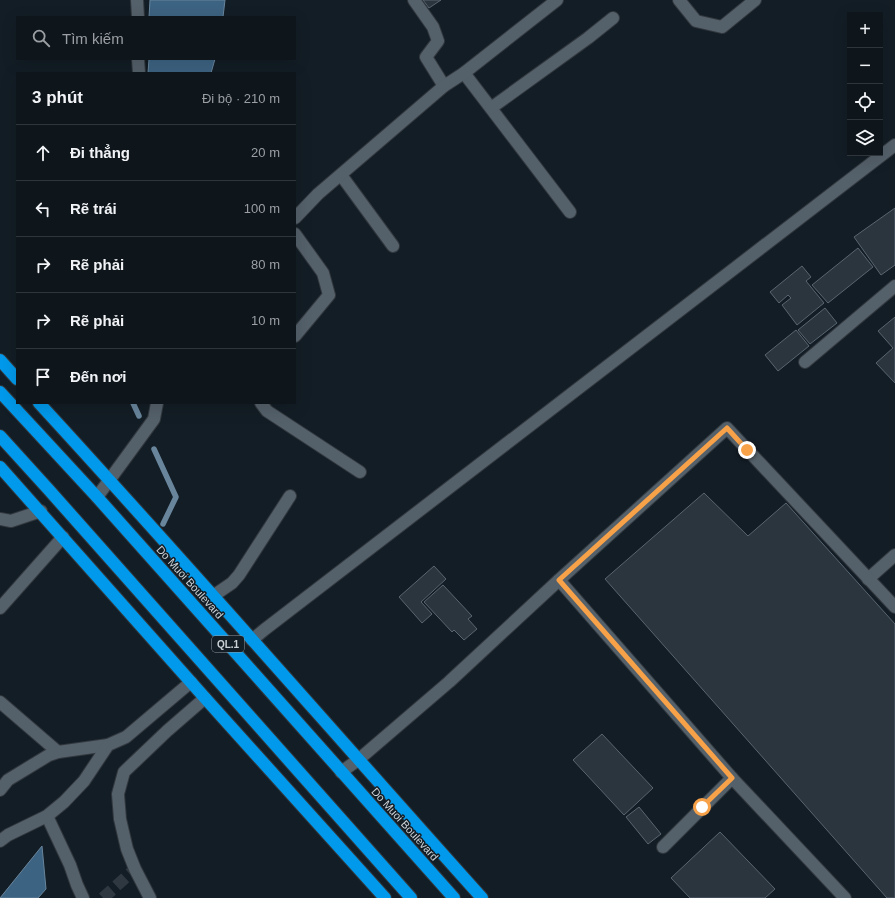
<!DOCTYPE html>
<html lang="vi">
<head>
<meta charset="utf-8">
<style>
	:root { --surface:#0e161c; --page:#1c2329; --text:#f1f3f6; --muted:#9b9fa3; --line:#2e353b }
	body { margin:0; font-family:Arial,sans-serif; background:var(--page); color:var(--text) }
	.controls { position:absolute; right:12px; top:12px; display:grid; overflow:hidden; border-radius:0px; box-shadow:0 4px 16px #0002 }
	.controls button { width:36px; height:36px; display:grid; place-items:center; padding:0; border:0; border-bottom:1px solid var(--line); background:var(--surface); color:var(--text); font:20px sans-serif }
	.stop { position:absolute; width:12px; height:12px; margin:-9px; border:3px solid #f7a149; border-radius:50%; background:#fff }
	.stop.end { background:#f7a149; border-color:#fff; box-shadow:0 1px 4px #0008 }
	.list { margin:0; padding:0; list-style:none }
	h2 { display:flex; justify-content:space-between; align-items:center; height:52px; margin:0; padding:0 16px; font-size:17px }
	h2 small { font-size:13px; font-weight:400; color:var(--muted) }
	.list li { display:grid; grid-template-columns:26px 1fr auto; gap:12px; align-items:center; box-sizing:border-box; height:56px; padding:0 16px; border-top:1px solid var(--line) }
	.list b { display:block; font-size:15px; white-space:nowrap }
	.list em { font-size:13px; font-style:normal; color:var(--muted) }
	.icon { flex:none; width:22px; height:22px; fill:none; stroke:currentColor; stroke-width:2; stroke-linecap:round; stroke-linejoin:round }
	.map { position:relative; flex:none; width:895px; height:898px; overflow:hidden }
	.search { position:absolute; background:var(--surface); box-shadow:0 4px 16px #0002; left:16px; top:16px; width:280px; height:44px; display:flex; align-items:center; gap:10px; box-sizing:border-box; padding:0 14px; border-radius:0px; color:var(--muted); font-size:15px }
	.panel { position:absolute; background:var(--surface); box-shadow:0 4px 16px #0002; left:16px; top:72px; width:280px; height:332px; border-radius:0px }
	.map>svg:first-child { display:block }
</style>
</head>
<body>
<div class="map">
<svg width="895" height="898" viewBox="0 0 895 898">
	<rect width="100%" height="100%" fill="#131d25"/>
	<g fill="#3d6382" stroke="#68859c">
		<path d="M150 0H225L223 17H149Z"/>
		<path d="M149 59H215L211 73H148Z"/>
		<path d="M42 846 46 889 38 898H0Z"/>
	</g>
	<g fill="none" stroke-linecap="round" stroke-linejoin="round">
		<g stroke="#68859c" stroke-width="5.5">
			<path d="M133 403 139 416"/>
			<path d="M154 449 176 497 163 524"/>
		</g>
	</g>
	<g fill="#2a353e" stroke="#596570">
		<path d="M423 0H441L429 8Z"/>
		<path d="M895 208V265L881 275 854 237Z"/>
		<path d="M858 248 873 267 828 303 812 285Z"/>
		<path d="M802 266 811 277 806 281 824 303 797 325 782 305 791 298 788 295 779 303 770 292Z"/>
		<path d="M825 308 837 323 810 344 798 330Z"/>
		<path d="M895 317V383L876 363 893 348 878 331Z"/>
		<path d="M796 330 809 346 778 371 765 355Z"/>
		<path d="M704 493 748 536 786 503 895 624V898H887L605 579Z"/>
		<path d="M434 566 446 579 421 602 432 614 422 623 399 597Z"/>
		<path d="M443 585 472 616 468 619 477 629 464 640 454 630 452 632 424 602Z"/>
		<path d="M602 734 653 788 624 815 573 760Z"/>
		<path d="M639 807 661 834 648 844 626 817Z"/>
		<path d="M720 832 775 889 765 898H690L671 878Z"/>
	</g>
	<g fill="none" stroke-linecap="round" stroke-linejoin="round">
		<path stroke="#2f3840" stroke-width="12" stroke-dasharray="12 6" stroke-linecap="butt" d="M103 898 135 869"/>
		<defs>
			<g id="minor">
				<path d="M137 0 138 17"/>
				<path d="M414 0 433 27 438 41 426 57 444 86"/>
				<path d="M679 0 696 21 722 27 755 0"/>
				<path d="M138 59 139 73"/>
				<path d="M464 73 570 212"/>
				<path d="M491 108 588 38 613 18"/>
				<path d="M341 175 393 246"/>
				<path d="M295 218 318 194 444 86 464 73 557 0"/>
				<path d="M295 234 323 273 329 295 295 336"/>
				<path d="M805 362 895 286"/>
				<path d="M261 403 267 411 360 472"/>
				<path d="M97 497 154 419 157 403"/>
				<path d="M0 519 11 521 41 511"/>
				<path d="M868 579 895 555"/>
				<path d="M559 580 732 778 845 898"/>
				<path d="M213 596 232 583 239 575 290 496"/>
				<path d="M0 608 63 537"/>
				<path d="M252 640 264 630 895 145"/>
				<path d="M0 702 58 752"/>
				<path d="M341 772 358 760 449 682 559 580 727 428 895 607"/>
				<path d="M0 790 8 780 49 755 58 752 108 745"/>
				<path d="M47 816 70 865 77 885 83 898"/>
				<path d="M0 841 8 835 47 816 64 802 84 781 108 745 126 737 191 682"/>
				<path d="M663 847 732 778"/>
				<path d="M150 898 135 869 127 849 120 819 118 794 124 772 167 731 205 698"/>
			</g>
			<g id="highway">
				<path d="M0 360 17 379"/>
				<path d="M0 392 97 497 454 898"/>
				<path d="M39 403C189 566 334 733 482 898"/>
				<path d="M0 436 49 490 411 898"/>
				<path d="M0 467 205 698 385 898"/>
			</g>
		</defs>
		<use href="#minor" stroke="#32383e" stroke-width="14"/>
		<use href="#highway" stroke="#32383e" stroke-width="14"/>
		<use href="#minor" stroke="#54606a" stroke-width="12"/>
		<use href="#highway" stroke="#0099eb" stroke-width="12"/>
	</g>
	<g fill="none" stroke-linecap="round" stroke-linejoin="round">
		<path stroke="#f7a149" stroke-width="5" d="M702 807 732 778 559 580 727 428 747 450"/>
	</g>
	<g text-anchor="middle" stroke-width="3" stroke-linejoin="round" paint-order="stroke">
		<rect fill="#131d25" stroke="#949ca2" stroke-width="1" x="212" y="636" width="32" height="16" rx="3"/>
		<g font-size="10" font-weight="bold" fill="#ccd3d8">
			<text x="228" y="648">QL.1</text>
		</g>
		<g font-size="11" fill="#ccd3d8" stroke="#131d25">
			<text transform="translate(190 582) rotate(48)" y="4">Do Muoi Boulevard</text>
			<text transform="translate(405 824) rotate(48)" y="4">Do Muoi Boulevard</text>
		</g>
	</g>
</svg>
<div class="controls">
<button>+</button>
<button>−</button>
<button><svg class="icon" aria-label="locate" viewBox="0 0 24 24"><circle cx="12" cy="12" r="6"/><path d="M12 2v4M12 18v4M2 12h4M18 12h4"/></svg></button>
<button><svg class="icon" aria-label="layers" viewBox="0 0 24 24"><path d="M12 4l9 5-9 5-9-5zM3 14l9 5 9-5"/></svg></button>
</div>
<div class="stop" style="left:702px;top:807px"></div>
<div class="stop end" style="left:747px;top:450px"></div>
<div class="search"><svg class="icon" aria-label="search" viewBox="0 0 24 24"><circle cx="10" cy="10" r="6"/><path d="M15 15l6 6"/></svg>Tìm kiếm</div>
<section class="panel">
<h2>3 phút<small>Đi bộ · 210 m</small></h2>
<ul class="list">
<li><svg class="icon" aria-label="ahead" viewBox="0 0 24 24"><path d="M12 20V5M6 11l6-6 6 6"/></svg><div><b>Đi thẳng</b></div><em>20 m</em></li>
<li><svg class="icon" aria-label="left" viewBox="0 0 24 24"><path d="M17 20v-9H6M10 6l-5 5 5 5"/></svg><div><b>Rẽ trái</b></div><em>100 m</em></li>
<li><svg class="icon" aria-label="right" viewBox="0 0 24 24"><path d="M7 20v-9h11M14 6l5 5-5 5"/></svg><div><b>Rẽ phải</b></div><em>80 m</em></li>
<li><svg class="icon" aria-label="right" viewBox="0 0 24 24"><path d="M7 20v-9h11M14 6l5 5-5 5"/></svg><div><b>Rẽ phải</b></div><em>10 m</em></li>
<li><svg class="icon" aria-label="arrive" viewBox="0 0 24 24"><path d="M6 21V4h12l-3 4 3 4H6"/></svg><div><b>Đến nơi</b></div></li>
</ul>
</section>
</div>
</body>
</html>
